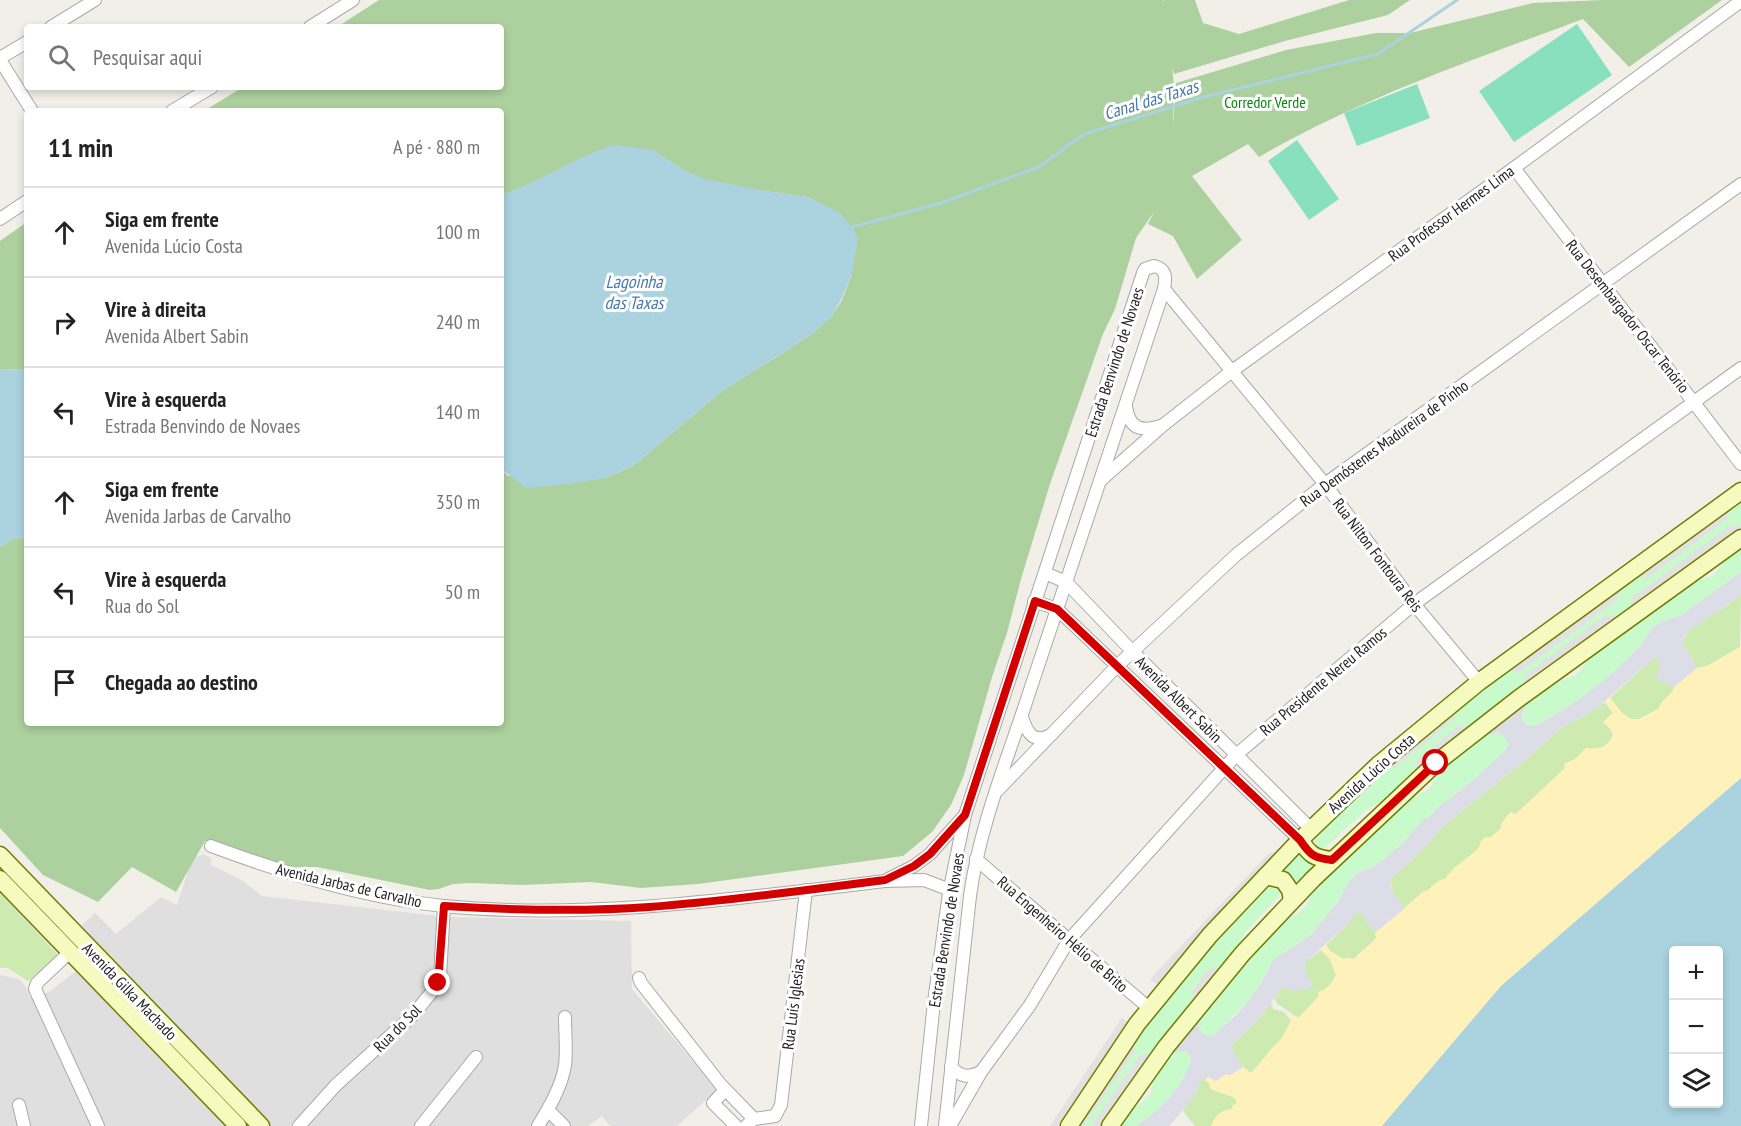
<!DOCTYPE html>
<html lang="pt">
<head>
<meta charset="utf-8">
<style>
	:root { --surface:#fff; --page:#f2f2f2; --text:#222; --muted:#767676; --line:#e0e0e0 }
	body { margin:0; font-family:"PT Sans Narrow",sans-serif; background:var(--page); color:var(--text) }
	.controls { position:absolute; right:18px; bottom:18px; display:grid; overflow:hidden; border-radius:6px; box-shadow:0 3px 9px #0003 }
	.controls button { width:54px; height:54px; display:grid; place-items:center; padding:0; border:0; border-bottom:2px solid var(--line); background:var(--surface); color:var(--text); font:30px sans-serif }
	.stop { position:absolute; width:18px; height:18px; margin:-14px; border:4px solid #d40000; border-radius:50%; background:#fff }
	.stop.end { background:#d40000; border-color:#fff; box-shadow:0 2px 6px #0008 }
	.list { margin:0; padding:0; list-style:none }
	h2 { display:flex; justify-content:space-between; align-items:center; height:78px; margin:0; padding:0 24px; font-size:26px }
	h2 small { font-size:20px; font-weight:400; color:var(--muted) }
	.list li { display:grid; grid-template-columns:39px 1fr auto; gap:18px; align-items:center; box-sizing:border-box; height:90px; padding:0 24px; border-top:2px solid var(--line) }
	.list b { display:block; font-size:22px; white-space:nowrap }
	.list p { margin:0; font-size:20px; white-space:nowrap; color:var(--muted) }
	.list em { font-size:20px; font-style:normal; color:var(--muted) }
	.icon { flex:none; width:33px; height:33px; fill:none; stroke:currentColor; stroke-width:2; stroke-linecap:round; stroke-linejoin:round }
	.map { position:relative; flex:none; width:1741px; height:1126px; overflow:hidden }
	.search { position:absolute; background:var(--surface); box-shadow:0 3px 9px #0003; left:24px; top:24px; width:480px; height:66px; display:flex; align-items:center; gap:15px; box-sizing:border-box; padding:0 21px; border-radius:6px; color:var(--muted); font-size:22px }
	.panel { position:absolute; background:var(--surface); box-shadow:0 3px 9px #0003; left:24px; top:108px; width:480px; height:618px; border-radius:6px }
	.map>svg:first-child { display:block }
</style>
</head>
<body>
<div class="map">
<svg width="1741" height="1126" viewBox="0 0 1741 1126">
	<rect width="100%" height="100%" fill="#f2efe9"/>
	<path fill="#e0dfdf" d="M203 854 211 858V865L243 881 262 896 447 917 631 921 632 989 717 1090 677 1126H610L602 1116 588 1126H0V975L19 979 26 987 30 998 49 992 103 950 82 925 95 913 116 934 161 897 177 905 192 859Z"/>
	<g fill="#cdebb0">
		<path d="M1741 594 1740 647 1707 666 1697 668 1683 643C1688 625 1708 618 1722 609 1729 604 1735 599 1741 594Z"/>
		<path d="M1654 658 1659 661C1659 674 1661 680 1673 688V691L1662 702 1658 709 1639 719H1631L1622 713 1610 698Z"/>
		<path d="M1605 702 1613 713 1604 721 1611 730 1613 734C1608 748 1599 749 1586 749L1575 759 1564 764 1565 768 1501 828 1491 837 1481 840 1480 846 1477 850 1453 869 1445 879 1440 880 1427 891H1424L1404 909C1399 899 1388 888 1391 878L1412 860 1447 823 1527 759 1561 728 1585 715Z"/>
		<path d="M0 893 59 956 28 981 8 968H0Z"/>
		<path d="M1360 912C1367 917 1368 927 1376 932V938C1369 946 1361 951 1354 959L1348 958 1343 959 1330 951 1326 945 1346 926 1352 917Z"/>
		<path d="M1321 950 1330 959 1336 975C1332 983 1327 991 1319 992V996L1298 1018 1278 1004 1274 998 1281 989 1287 988 1294 991 1312 985 1306 973 1304 963Z"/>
		<path d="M1271 1003 1273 1009 1284 1012 1291 1021 1282 1038 1251 1073 1243 1067 1231 1047 1258 1020Z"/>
		<path d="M1203 1079 1209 1083 1210 1088 1235 1098 1237 1103 1232 1106 1233 1109C1221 1110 1215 1116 1211 1126H1195L1183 1111 1197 1091 1199 1082Z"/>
	</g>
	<g fill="#add19e">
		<path d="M379 0H1163L1164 2V0H1195L1203 23 1239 34 1349 0H1410L1388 15 1285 41 1174 74 1172 67 1174 86 1173 128 1176 83 1286 50 1376 33H1410L1533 3 1603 0H1722L1629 67 1583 19C1473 60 1361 98 1259 157L1248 144 1192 176 1242 240 1197 279 1173 236 1148 224 1154 212 1136 238 1115 309 1103 334 1050 484 1021 579 1007 633 992 677 964 775 951 805 932 832 903 856 698 884 641 888 591 882 523 885 470 883 453 884 439 889 430 890 317 867H292L205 841 176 892 132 867 98 902 43 875 0 828V547L15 538 27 537V723H501V469L508 476 606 478 633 466 722 391 786 351 814 332 831 317 841 302 852 274 808 197C775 192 739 189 706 180 687 174 669 161 653 150L501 195V111H204L243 87H501V27H337Z"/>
		<path d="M27 222V370L0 369V241Z"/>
	</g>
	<path fill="#fff1ba" d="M1741 643V778L1501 986 1382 1126H1211C1215 1115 1221 1110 1233 1109L1232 1106 1237 1103 1234 1097 1212 1090 1209 1083 1205 1080 1208 1077 1216 1081 1226 1073 1232 1075 1243 1067 1249 1072H1253L1272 1048 1282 1038 1291 1021 1290 1018 1293 1015 1299 1018 1319 997 1318 992C1327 990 1332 983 1336 975L1330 959 1321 950 1326 945 1330 951 1343 959 1345 958 1354 959C1361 951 1369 946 1376 938L1375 933 1376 932 1424 891H1427L1440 880 1445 879 1453 869 1477 850 1480 845 1481 840 1486 837H1491L1501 828V824L1510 812 1516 814 1565 768 1564 764 1575 759 1586 748C1598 749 1609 748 1613 734L1611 730 1603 722 1613 713 1605 702 1610 698 1622 713 1631 719H1639L1658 709 1662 702 1673 691V688L1697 668 1707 666 1740 647Z"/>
	<g fill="#c8facc">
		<path d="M1741 497V526H1729L1621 616 1604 617 1525 676 1524 686 1471 727 1459 725 1417 760 1415 772 1381 802 1367 809 1326 847 1321 848 1316 845 1314 838 1316 834 1364 783 1456 706 1504 668 1519 673 1617 600 1624 582 1630 577H1649L1727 519 1731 504Z"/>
		<path d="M1741 546V572L1680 616 1663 621 1653 627 1639 648 1608 677 1581 698 1535 726C1525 727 1520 719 1523 709L1551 684 1576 675 1584 666 1591 655 1693 582 1712 576 1718 570 1725 558Z"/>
		<path d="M1493 732C1503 732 1512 741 1505 751 1496 766 1472 780 1458 791 1447 800 1437 809 1427 820L1424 819 1404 842 1383 860 1373 867 1356 874 1346 887 1340 899 1311 935 1285 951 1269 968 1262 982 1249 1000 1215 1034 1210 1036 1203 1034 1198 1026 1205 1010 1283 921 1300 912 1306 906 1317 883 1411 797C1439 789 1429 780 1445 765 1456 755 1480 738 1493 732Z"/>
		<path d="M1299 845 1320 861 1296 886 1291 878 1281 870Z"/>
		<path d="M1270 882 1282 889 1280 895 1244 934 1237 950 1222 968 1209 969 1191 991 1194 1002 1153 1053 1141 1054 1091 1126H1083L1136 1050 1131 1040 1171 989Z"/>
		<path d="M1183 1050 1189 1054 1191 1062 1182 1081 1170 1097 1155 1112 1136 1126H1120L1131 1110 1142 1102 1150 1094 1154 1078 1159 1070 1176 1052Z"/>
	</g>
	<g fill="#88e0be">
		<path d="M1577 24 1612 75 1514 142 1479 91Z"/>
		<path d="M1417 84 1430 118 1357 146 1344 113Z"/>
		<path d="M1297 140 1339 199 1309 220 1268 161Z"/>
	</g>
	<g fill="#e2e2e2">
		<path d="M1731 504 1727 519 1649 577H1630Z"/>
		<path d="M1729 526H1741V529L1627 612 1633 597Z"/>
		<path d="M1624 582 1617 600 1519 673 1504 668Z"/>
		<path d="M1604 616H1621L1524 686V676Z"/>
		<path d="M1456 706 1454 719 1395 768H1382Z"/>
		<path d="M1459 725 1471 727 1415 772 1417 760Z"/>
		<path d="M1270 852 1279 854 1159 986 1150 979Z"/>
		<path d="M1209 968H1222L1194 1002 1191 992Z"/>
		<path d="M1122 1018 1130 1024 1060 1126H1050Z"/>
		<path d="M1131 1040 1136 1050 1083 1126H1074Z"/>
		<path d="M1153 1053 1101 1126H1091L1141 1054Z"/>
	</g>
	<path fill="#dddde8" d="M1741 572V594L1723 608 1695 626 1685 635 1683 643 1697 668 1696 669 1673 688 1663 681H1658L1656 677 1659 670V661L1654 658 1598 707 1585 715 1561 728 1527 759 1447 823 1412 860 1391 878 1390 882V886L1404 909 1376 932 1371 929 1362 913H1357L1346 926 1304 963 1306 973 1312 985 1309 989 1294 991 1287 988 1281 989 1258 1020 1231 1047 1243 1067 1231 1075 1226 1074 1216 1081 1208 1077 1205 1080H1201L1197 1091 1191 1101 1169 1126H1136L1155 1112 1170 1097 1182 1081 1191 1062 1190 1056 1185 1051 1176 1052 1172 1055 1169 1053 1199 1014 1203 1016 1198 1026 1203 1034 1210 1036 1215 1034 1237 1014 1249 1000 1262 982 1273 960 1311 935 1340 899 1346 887 1356 874 1373 867 1383 860 1404 842 1424 818 1427 819 1440 806 1477 777 1506 750 1508 745 1505 737 1497 732 1489 735 1485 730 1525 701 1528 704 1523 709 1522 715V719L1527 725 1535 726 1554 715 1581 698 1608 677 1639 648 1653 627 1663 621 1680 616Z"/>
	<g fill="#aad3df" fill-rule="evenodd">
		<path d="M615 145 653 150 686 171 705 179 765 191 809 197 840 213 852 227 858 238 852 274 840 302 831 317 814 332 786 351 722 391 633 466 606 478 567 484 526 488 501 469V195C541 182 575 156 615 145Z"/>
		<path d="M0 369 27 370V537L15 538 0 547Z"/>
		<path d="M1741 778V1126H1382L1501 986ZM1718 950V1104H1674V950Z"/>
	</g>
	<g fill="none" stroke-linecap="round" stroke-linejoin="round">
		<path stroke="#aad3df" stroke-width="3" d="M852 227 941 203 1039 167 1084 134 1204 97 1378 54 1457 0"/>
		<defs>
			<g id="street">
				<path d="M51 27 95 0"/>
				<path d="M310 27 353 0"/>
				<path d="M0 58 27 42"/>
				<path d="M0 60 32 111"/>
				<path d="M172 111 212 87"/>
				<path d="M1514 168 1741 464"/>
				<path d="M0 219 27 201"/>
				<path d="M1164 289 1325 484 1414 604 1479 682"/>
				<path d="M1126 406C1129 429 1141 432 1161 426"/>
				<path d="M1101 480 1162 426 1232 371 1514 168 1741 1"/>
				<path d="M1045 573 1066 582 1133 652 1311 829"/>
				<path d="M1034 601 1057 609 1300 840"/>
				<path d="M1022 717C1027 733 1034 745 1052 734"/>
				<path d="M998 790 1117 666 1236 555 1325 484 1741 184"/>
				<path d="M211 846C286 874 365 898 444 906 591 920 740 898 885 881L924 880 950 890"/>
				<path d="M976 859 1069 940 1149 1008"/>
				<path d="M888 879 914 866 930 854 964 816"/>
				<path d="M70 952 37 983 35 989 98 1126"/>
				<path d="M639 978 641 983 721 1085 754 1119"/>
				<path d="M951 1067C961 1077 967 1078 981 1072"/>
				<path d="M725 1090 713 1103 736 1126"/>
				<path d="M19 1105 24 1126"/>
				<path d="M548 1110 564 1126"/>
				<path d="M775 1116 781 1105 806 890"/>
				<path d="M299 1126 336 1085 413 1015 435 988 440 977 444 906"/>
				<path d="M421 1126 476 1057"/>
				<path d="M538 1126C549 1108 562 1086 565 1065 567 1049 565 1033 565 1017"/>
				<path d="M746 1126 754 1119 775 1116"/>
				<path d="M921 1126 934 1002 949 893 965 815 1143 273 1145 269 1154 266C1167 269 1166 278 1164 289 1120 422 1075 554 1031 687 1009 756 980 823 970 896L945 1126"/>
				<path d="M950 1126 981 1072 1030 1005 1069 940 1236 755 1414 604 1741 368"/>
			</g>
			<g id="secondary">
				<path d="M1300 840C1310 855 1314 858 1332 860"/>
				<path d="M0 855 261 1126"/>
				<path d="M1266 876 1283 880 1290 890 1292 900"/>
				<path d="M0 879 238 1126"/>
				<path d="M1069 1126 1137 1024 1210 935 1300 840 1378 765 1479 682 1741 491"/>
				<path d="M1110 1126 1166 1047 1243 953 1313 879 1436 763 1518 699 1741 538"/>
			</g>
		</defs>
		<use href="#street" stroke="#a9a9a9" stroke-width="14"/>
		<use href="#secondary" stroke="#707d05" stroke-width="19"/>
		<use href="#street" stroke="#fff" stroke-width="12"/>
		<use href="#secondary" stroke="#f7fabf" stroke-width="16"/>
	</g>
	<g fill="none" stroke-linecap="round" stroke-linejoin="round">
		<path stroke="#d40000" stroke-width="8" d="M438 983 444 906C512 910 581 912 649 907 728 901 806 890 885 880L914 866 930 854 965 815 1035 601 1057 609 1300 840C1310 855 1314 858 1332 860L1436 763"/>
	</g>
	<g text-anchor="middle" stroke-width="6" stroke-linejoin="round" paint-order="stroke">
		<g font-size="16" fill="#0c8416" stroke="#fff">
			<text x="1265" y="108">Corredor Verde</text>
		</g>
		<g font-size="16" fill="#222" stroke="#fff">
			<text transform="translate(1451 213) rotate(-36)" y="6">Rua Professor Hermes Lima</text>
			<text transform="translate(1628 316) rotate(52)" y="6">Rua Desembargador Oscar Tenório</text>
			<text transform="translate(1114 362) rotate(-72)" y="6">Estrada Benvindo de Novaes</text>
			<text transform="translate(1384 443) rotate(-36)" y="6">Rua Demóstenes Madureira de Pinho</text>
			<text transform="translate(1378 555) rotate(53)" y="6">Rua Nilton Fontoura Reis</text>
			<text transform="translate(1323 681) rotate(-40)" y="6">Rua Presidente Nereu Ramos</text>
			<text transform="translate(1179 699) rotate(45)" y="6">Avenida Albert Sabin</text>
			<text transform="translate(1371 773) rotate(-42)" y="6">Avenida Lúcio Costa</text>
			<text transform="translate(349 885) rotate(13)" y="6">Avenida Jarbas de Carvalho</text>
			<text transform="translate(946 930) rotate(-81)" y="6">Estrada Benvindo de Novaes</text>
			<text transform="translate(1063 934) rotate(41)" y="6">Rua Engenheiro Hélio de Brito</text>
			<text transform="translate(130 991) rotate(46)" y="6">Avenida Gilka Machado</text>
			<text transform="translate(793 1004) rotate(-83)" y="6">Rua Luís Iglesias</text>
			<text transform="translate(397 1028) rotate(-45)" y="6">Rua do Sol</text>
		</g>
		<g font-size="18" font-style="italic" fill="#4a7aab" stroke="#fff">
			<text transform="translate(1151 100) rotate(-17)" y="6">Canal das Taxas</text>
			<text x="634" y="288">Lagoinha<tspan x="634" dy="21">das Taxas</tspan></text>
		</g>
	</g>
</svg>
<div class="controls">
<button>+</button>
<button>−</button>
<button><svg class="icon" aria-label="layers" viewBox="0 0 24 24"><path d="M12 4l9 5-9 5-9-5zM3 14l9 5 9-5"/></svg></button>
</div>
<div class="stop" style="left:1436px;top:763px"></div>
<div class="stop end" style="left:438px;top:983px"></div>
<div class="search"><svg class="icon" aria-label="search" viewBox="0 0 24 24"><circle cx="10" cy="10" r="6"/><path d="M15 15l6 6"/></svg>Pesquisar aqui</div>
<section class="panel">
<h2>11 min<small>A pé · 880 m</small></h2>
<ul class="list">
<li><svg class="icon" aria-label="ahead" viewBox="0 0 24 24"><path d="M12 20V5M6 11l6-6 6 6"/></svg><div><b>Siga em frente</b><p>Avenida Lúcio Costa</p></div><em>100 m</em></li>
<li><svg class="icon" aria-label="right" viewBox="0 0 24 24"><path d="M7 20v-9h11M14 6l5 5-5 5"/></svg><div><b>Vire à direita</b><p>Avenida Albert Sabin</p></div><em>240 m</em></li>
<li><svg class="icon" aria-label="left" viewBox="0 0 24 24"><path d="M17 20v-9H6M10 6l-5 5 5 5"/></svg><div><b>Vire à esquerda</b><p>Estrada Benvindo de Novaes</p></div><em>140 m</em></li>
<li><svg class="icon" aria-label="ahead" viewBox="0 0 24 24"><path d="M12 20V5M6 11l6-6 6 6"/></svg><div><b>Siga em frente</b><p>Avenida Jarbas de Carvalho</p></div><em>350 m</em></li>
<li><svg class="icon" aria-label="left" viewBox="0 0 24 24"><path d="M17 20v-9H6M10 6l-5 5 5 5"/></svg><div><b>Vire à esquerda</b><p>Rua do Sol</p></div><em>50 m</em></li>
<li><svg class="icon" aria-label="arrive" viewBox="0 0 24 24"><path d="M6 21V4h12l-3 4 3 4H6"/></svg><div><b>Chegada ao destino</b></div></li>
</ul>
</section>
</div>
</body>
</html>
